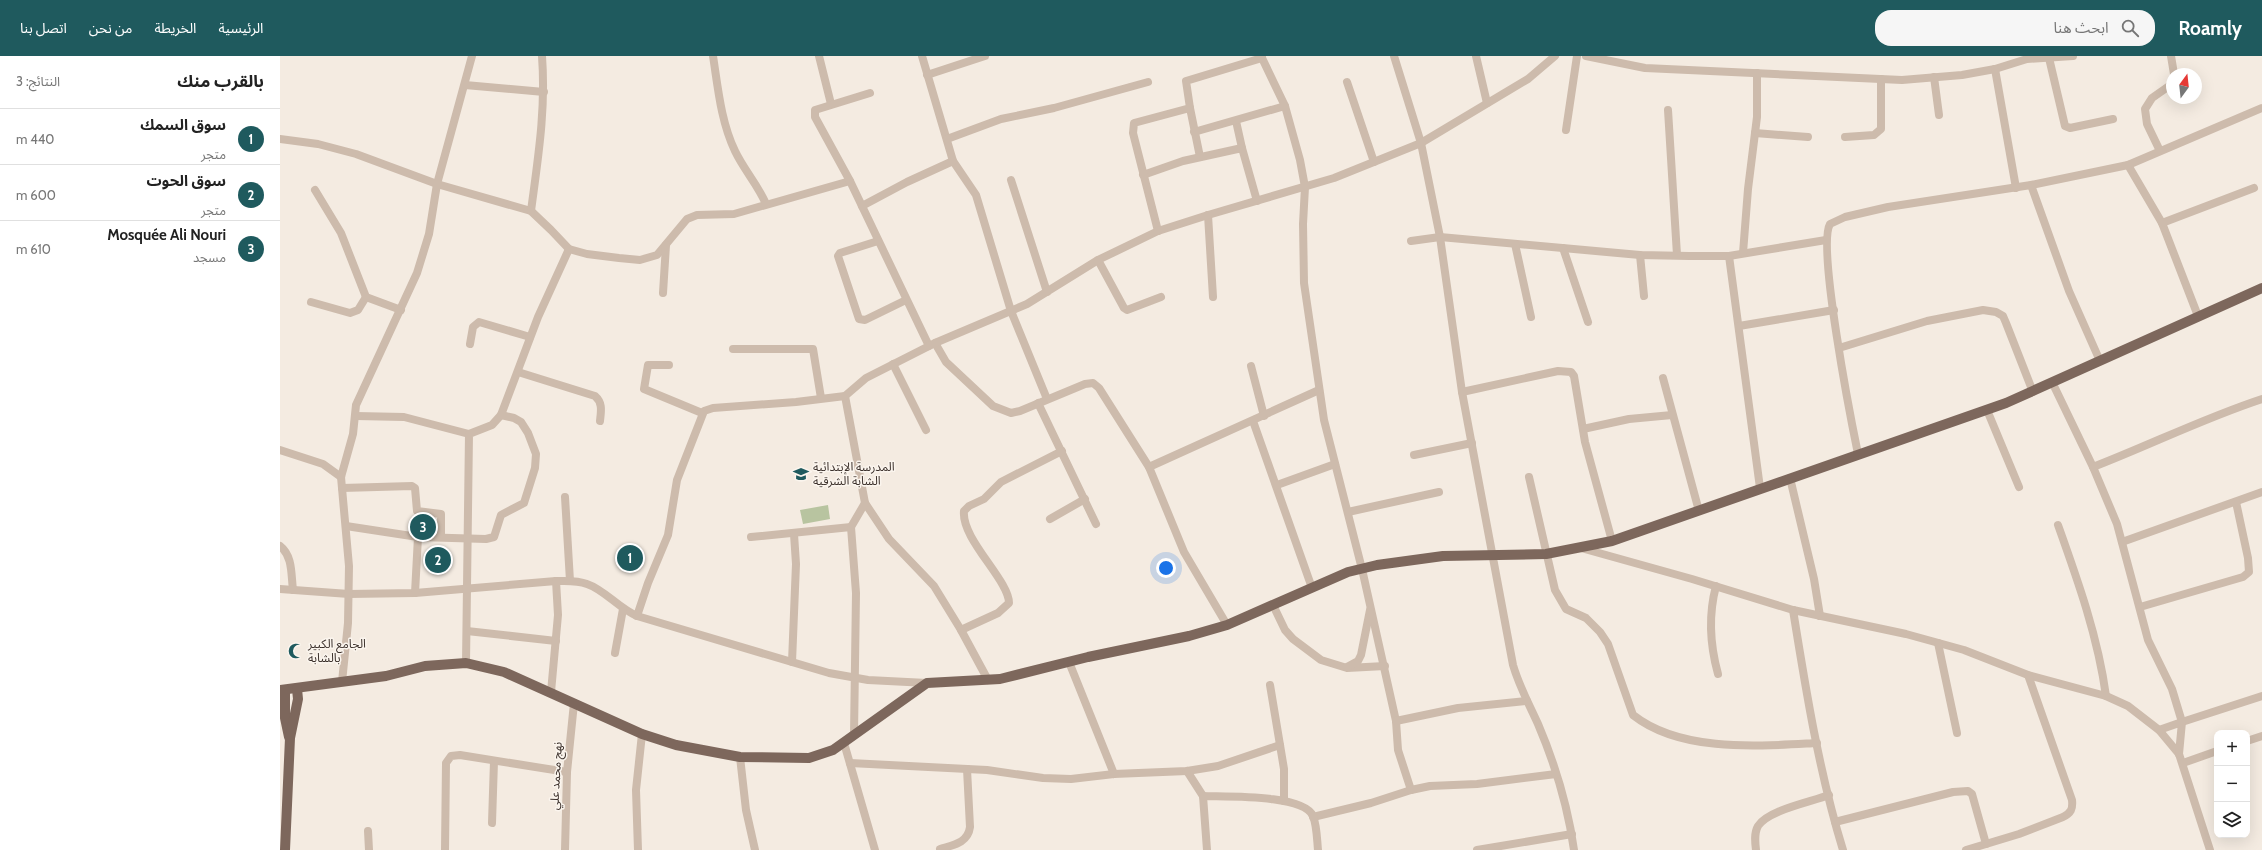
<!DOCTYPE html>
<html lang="ar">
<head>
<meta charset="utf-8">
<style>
	:root { --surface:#fff; --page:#f6f6f6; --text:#222; --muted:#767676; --line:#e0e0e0; --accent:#1f5a5e }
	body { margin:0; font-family:Cabin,"Noto Sans Arabic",sans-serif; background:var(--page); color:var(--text); direction:rtl }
	.controls { position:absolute; right:12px; bottom:12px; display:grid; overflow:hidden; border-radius:8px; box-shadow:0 4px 16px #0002 }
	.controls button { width:36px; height:36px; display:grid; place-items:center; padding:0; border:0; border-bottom:1px solid var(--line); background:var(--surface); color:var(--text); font:20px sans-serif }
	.compass { position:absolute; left:1886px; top:12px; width:36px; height:36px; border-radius:50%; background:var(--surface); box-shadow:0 4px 16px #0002; rotate:15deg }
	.you { position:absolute; left:886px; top:512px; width:14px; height:14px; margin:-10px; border:3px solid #fff; border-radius:50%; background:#1a73e8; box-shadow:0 0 0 6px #1a73e833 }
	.badge { display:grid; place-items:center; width:26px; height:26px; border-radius:50%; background:var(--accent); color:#fff; font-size:13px; font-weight:700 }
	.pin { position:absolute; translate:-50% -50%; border:2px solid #fff; box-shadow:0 1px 4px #0006 }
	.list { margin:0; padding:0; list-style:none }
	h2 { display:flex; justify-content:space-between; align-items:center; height:52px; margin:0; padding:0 16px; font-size:17px }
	h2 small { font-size:13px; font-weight:400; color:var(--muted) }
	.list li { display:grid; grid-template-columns:26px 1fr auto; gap:12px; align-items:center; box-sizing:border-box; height:56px; padding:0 16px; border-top:1px solid var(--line) }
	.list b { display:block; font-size:15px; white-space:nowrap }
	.list p { margin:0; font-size:13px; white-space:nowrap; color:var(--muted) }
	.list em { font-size:13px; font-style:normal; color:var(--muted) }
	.icon { flex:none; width:22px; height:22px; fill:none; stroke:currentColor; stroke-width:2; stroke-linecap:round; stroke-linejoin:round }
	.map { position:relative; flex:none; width:1982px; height:794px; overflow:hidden; direction:ltr }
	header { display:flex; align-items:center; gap:24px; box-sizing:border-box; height:56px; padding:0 20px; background:var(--accent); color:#fff }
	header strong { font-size:19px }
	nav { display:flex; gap:22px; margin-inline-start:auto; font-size:14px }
	.search { width:280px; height:36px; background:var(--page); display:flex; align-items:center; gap:10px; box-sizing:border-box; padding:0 14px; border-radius:16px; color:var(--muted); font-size:15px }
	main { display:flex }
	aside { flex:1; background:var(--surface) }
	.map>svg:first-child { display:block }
</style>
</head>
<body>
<header>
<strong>Roamly</strong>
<div class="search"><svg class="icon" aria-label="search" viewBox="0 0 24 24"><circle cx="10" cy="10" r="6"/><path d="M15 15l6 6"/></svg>ابحث هنا</div>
<nav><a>الرئيسية</a><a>الخريطة</a><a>من نحن</a><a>اتصل بنا</a></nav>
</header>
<main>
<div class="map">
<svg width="1982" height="794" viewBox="0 0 1982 794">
	<rect width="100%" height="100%" fill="#f4ebe1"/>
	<path fill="#b8c4a0" d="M548 449 550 463 523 468 520 454Z"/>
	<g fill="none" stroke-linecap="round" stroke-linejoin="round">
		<g stroke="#cdbbac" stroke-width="8">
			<path d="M433 0C438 32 441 66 455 95 464 114 478 129 486 148"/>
			<path d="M539 0 551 48"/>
			<path d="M642 0 673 105 696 139 731 255 767 343"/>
			<path d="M1114 0 1141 87 1160 181 1182 336 1233 609C1239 630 1249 648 1258 668 1275 708 1288 751 1294 794"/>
			<path d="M1196 0 1207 47"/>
			<path d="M1306 0 1365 12 1622 24 1682 19 1715 13 1747 3 1793 0"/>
			<path d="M1891 0 1894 18"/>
			<path d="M982 2 1005 50 1020 104 1025 131 1023 168 1024 227 1044 364 1082 513 1116 665 1118 694 1131 734 1091 747 1033 761"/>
			<path d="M1769 2 1785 70 1790 72 1833 63"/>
			<path d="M1715 13 1736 132"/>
			<path d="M647 19 705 0"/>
			<path d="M1654 21 1659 59"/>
			<path d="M1067 26 1094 106"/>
			<path d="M185 29 264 36"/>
			<path d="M910 52 920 101"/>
			<path d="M1388 54 1397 199"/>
			<path d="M956 65 962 92"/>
			<path d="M1286 74 1297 0"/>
			<path d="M914 76 1005 50"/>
			<path d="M1475 77 1528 81"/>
			<path d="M1565 81 1594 79 1601 73V23"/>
			<path d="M0 83 38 88 76 98 157 128 251 155 271 174 289 193 307 198 339 202 360 204 377 199 407 163 417 159 454 158 570 125 649 290"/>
			<path d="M667 83 721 63 774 52 868 26"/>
			<path d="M1880 95 1867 68 1865 53 1872 42 1892 28"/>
			<path d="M1848 109 1882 167 1918 260"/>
			<path d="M863 119 903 105 962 92 977 145"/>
			<path d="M731 124 767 236"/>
			<path d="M570 125 535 61V54L590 37"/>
			<path d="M1751 129 1789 235 1820 305"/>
			<path d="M35 134 61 177 86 241 121 254"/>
			<path d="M582 150 627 126 673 105"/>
			<path d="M251 155C258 102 266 54 262 0"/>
			<path d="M928 159 933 241"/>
			<path d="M1882 167 1974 132"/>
			<path d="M878 175 853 77 854 67 910 52 906 25 982 2V0"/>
			<path d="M598 185 560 197 558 200 579 263 585 264 626 244"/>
			<path d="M1131 185 1160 181 1360 199 1409 200H1449L1546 184"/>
			<path d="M1235 188 1251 261"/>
			<path d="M1283 192 1308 266"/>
			<path d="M1463 197 1468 133 1477 61V17"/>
			<path d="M1360 199 1364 240"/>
			<path d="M1449 200 1480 432"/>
			<path d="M818 204 844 252 847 254 881 241"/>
			<path d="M383 237 386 189"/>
			<path d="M31 246 70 257 78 254 86 241"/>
			<path d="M1459 270 1554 254"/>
			<path d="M655 287 666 306 713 350 731 357 740 355 805 328 813 327 819 332 869 411 904 496 947 569"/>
			<path d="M190 288 193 271 199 266 250 281"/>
			<path d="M1559 292 1647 265 1703 254 1716 256 1723 260 1726 267 1753 336"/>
			<path d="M453 293H533L541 342"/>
			<path d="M613 308 646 374"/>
			<path d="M389 309H368L364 333 422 357"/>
			<path d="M971 310 984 360"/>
			<path d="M238 316 315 340C323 347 321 355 320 365"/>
			<path d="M1383 322 1419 455"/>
			<path d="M1773 328 1813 411 1837 468 1868 584 1892 633 1902 666 1982 640"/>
			<path d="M1182 336 1278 315 1291 316 1294 320 1305 386 1332 485"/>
			<path d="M565 340 585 447 609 483 654 530 681 574 708 624"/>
			<path d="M758 347 816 468"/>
			<path d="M1707 354 1739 431"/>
			<path d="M76 360 124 361 189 378"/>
			<path d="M973 365 1032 532"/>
			<path d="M1303 373 1349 363 1392 359"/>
			<path d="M0 394 43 408 61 421"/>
			<path d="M1578 398C1571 364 1537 190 1550 168L1565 161 1608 151 1751 129 1848 109 1982 52"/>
			<path d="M1134 399 1192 387"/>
			<path d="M869 411 1039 334"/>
			<path d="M1813 411C1870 389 1924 362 1982 343"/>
			<path d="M1249 421 1275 534 1286 553 1306 562 1320 576 1328 588 1353 659C1401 697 1480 690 1537 687"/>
			<path d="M1510 422 1534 523 1540 560"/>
			<path d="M997 429 1055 408"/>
			<path d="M62 432 132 430 135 432 137 455 161 458V481"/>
			<path d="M285 441 290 525"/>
			<path d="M1068 456 1159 436"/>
			<path d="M770 463 805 443"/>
			<path d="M1778 469C1798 525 1818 581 1826 640"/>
			<path d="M66 470 138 481 206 483 214 481 221 459 244 447 255 412 256 398 248 377 241 366 234 362 221 359"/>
			<path d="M471 481 571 471"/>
			<path d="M1842 486 1982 436"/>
			<path d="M0 490C13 500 11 519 13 534"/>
			<path d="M1301 492 1412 523 1513 554 1626 578 1684 594 1748 619 1826 640 1848 650 1879 674 1899 698 1930 794"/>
			<path d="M1436 530C1428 560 1430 589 1438 618"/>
			<path d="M0 533 69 538 135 537 276 525C286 525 297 524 307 528 325 534 338 552 357 560L549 617 588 624 647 627"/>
			<path d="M135 537 138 481"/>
			<path d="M993 549 1005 574 1013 583 1041 604 1067 612 1105 610"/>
			<path d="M1860 551 1963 521 1969 516 1968 502 1956 446"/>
			<path d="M1513 554C1526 635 1539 716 1563 794"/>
			<path d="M357 560 368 527 388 479 397 424 424 355 433 352 516 346 565 340 586 322 655 287 747 248 818 204 878 175 928 159 1054 122 1141 87 1248 23 1275 0"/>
			<path d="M681 574 718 557 729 547C729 524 681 483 684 455L689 450 704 443 721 426 782 395"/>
			<path d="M187 575 276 585"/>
			<path d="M1658 587 1677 677"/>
			<path d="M335 597 343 553"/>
			<path d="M512 606 516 508 514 478"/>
			<path d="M789 606 834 718"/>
			<path d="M186 607 189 378 212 369 221 359 258 261 289 193"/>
			<path d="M1067 611 1078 605 1081 599 1090 554"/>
			<path d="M62 626 68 567 69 510 61 421 73 378 76 349 137 217 149 178 157 128 192 0"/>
			<path d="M990 629 1004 713V745"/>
			<path d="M271 636 278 559 276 525"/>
			<path d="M1116 665 1178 652 1247 645"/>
			<path d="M1879 674 1902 666 1899 698"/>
			<path d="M574 679 576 537 571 471 585 447"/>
			<path d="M1967 685 1982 680"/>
			<path d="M564 687 595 794"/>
			<path d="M460 701 466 754 475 794"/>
			<path d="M570 707 707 714 763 722 791 723 834 718 907 715 938 710 1000 689"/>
			<path d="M1903 707 1937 695"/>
			<path d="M907 715 923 740 927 794"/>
			<path d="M1131 734 1150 730 1197 728 1276 718"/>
			<path d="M923 740C945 741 1023 738 1033 760 1037 770 1037 784 1038 794"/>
			<path d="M1555 766 1673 736 1688 735 1692 738 1706 788"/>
			<path d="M212 767 214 705"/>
			<path d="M88 775 89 794"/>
			<path d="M660 793C673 789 688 787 690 771L687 713"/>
			<path d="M165 794 166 707 171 700 180 699 287 716"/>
			<path d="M285 794 287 716 294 647"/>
			<path d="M358 794 356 734 362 678"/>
			<path d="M1197 794 1292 778"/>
			<path d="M1476 794C1475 786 1474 777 1478 770 1488 754 1531 746 1549 739"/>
			<path d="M1686 794 1739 778 1783 761C1791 757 1793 753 1792 744L1748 619"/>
		</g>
		<g stroke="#7d675c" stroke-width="10">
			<path d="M0 634 106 620 145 610 186 607 224 616 362 678 396 689 460 701 529 702 553 694 647 627 720 623 808 601 909 580 947 569 1068 516 1097 509 1163 500 1266 498 1332 485 1726 347 1982 232"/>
			<path d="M5 634V662L9 681"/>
			<path d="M5 794 10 682 18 643 17 633"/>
		</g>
	</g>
	<defs>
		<symbol id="school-bare" viewBox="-9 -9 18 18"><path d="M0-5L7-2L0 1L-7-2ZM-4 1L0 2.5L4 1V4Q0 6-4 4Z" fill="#1f5a5e" stroke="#fbf5ee" stroke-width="2.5" paint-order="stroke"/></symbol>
		<symbol id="mosque-bare" viewBox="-9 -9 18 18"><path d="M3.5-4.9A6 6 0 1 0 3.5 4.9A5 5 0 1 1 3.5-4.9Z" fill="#1f5a5e" stroke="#fbf5ee" stroke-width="2.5" paint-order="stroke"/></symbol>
	</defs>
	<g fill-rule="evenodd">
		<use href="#school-bare" x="510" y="407" width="22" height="22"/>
		<use href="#mosque-bare" x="5" y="584" width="22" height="22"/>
	</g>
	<g text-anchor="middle" stroke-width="3" stroke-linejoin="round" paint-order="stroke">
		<g font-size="12" fill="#3b302b" stroke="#fbf5ee" text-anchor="start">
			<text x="533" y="415">المدرسة الإبتدائية<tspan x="533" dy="14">الشابة الشرقية</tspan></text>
			<text x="28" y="592">الجامع الكبير<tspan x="28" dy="14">بالشابة</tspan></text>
		</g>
		<g font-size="12" fill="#3b302b" stroke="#fbf5ee">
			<text transform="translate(276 720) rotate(-87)" y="4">نهج محمد علي</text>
		</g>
	</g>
</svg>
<div class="controls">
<button>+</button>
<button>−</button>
<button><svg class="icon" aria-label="layers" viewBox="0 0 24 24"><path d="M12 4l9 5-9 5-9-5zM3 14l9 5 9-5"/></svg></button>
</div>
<svg class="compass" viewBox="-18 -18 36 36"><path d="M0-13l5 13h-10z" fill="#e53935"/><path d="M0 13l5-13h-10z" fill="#767676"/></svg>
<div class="you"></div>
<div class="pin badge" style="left:350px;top:502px">1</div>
<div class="pin badge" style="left:158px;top:504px">2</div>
<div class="pin badge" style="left:143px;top:471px">3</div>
</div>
<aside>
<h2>بالقرب منك<small>النتائج: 3</small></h2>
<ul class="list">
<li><span class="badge">1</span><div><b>سوق السمك</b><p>متجر</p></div><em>440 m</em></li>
<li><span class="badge">2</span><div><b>سوق الحوت</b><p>متجر</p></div><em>600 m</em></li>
<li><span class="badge">3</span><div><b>Mosquée Ali Nouri</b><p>مسجد</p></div><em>610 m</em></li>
</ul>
</aside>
</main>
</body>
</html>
